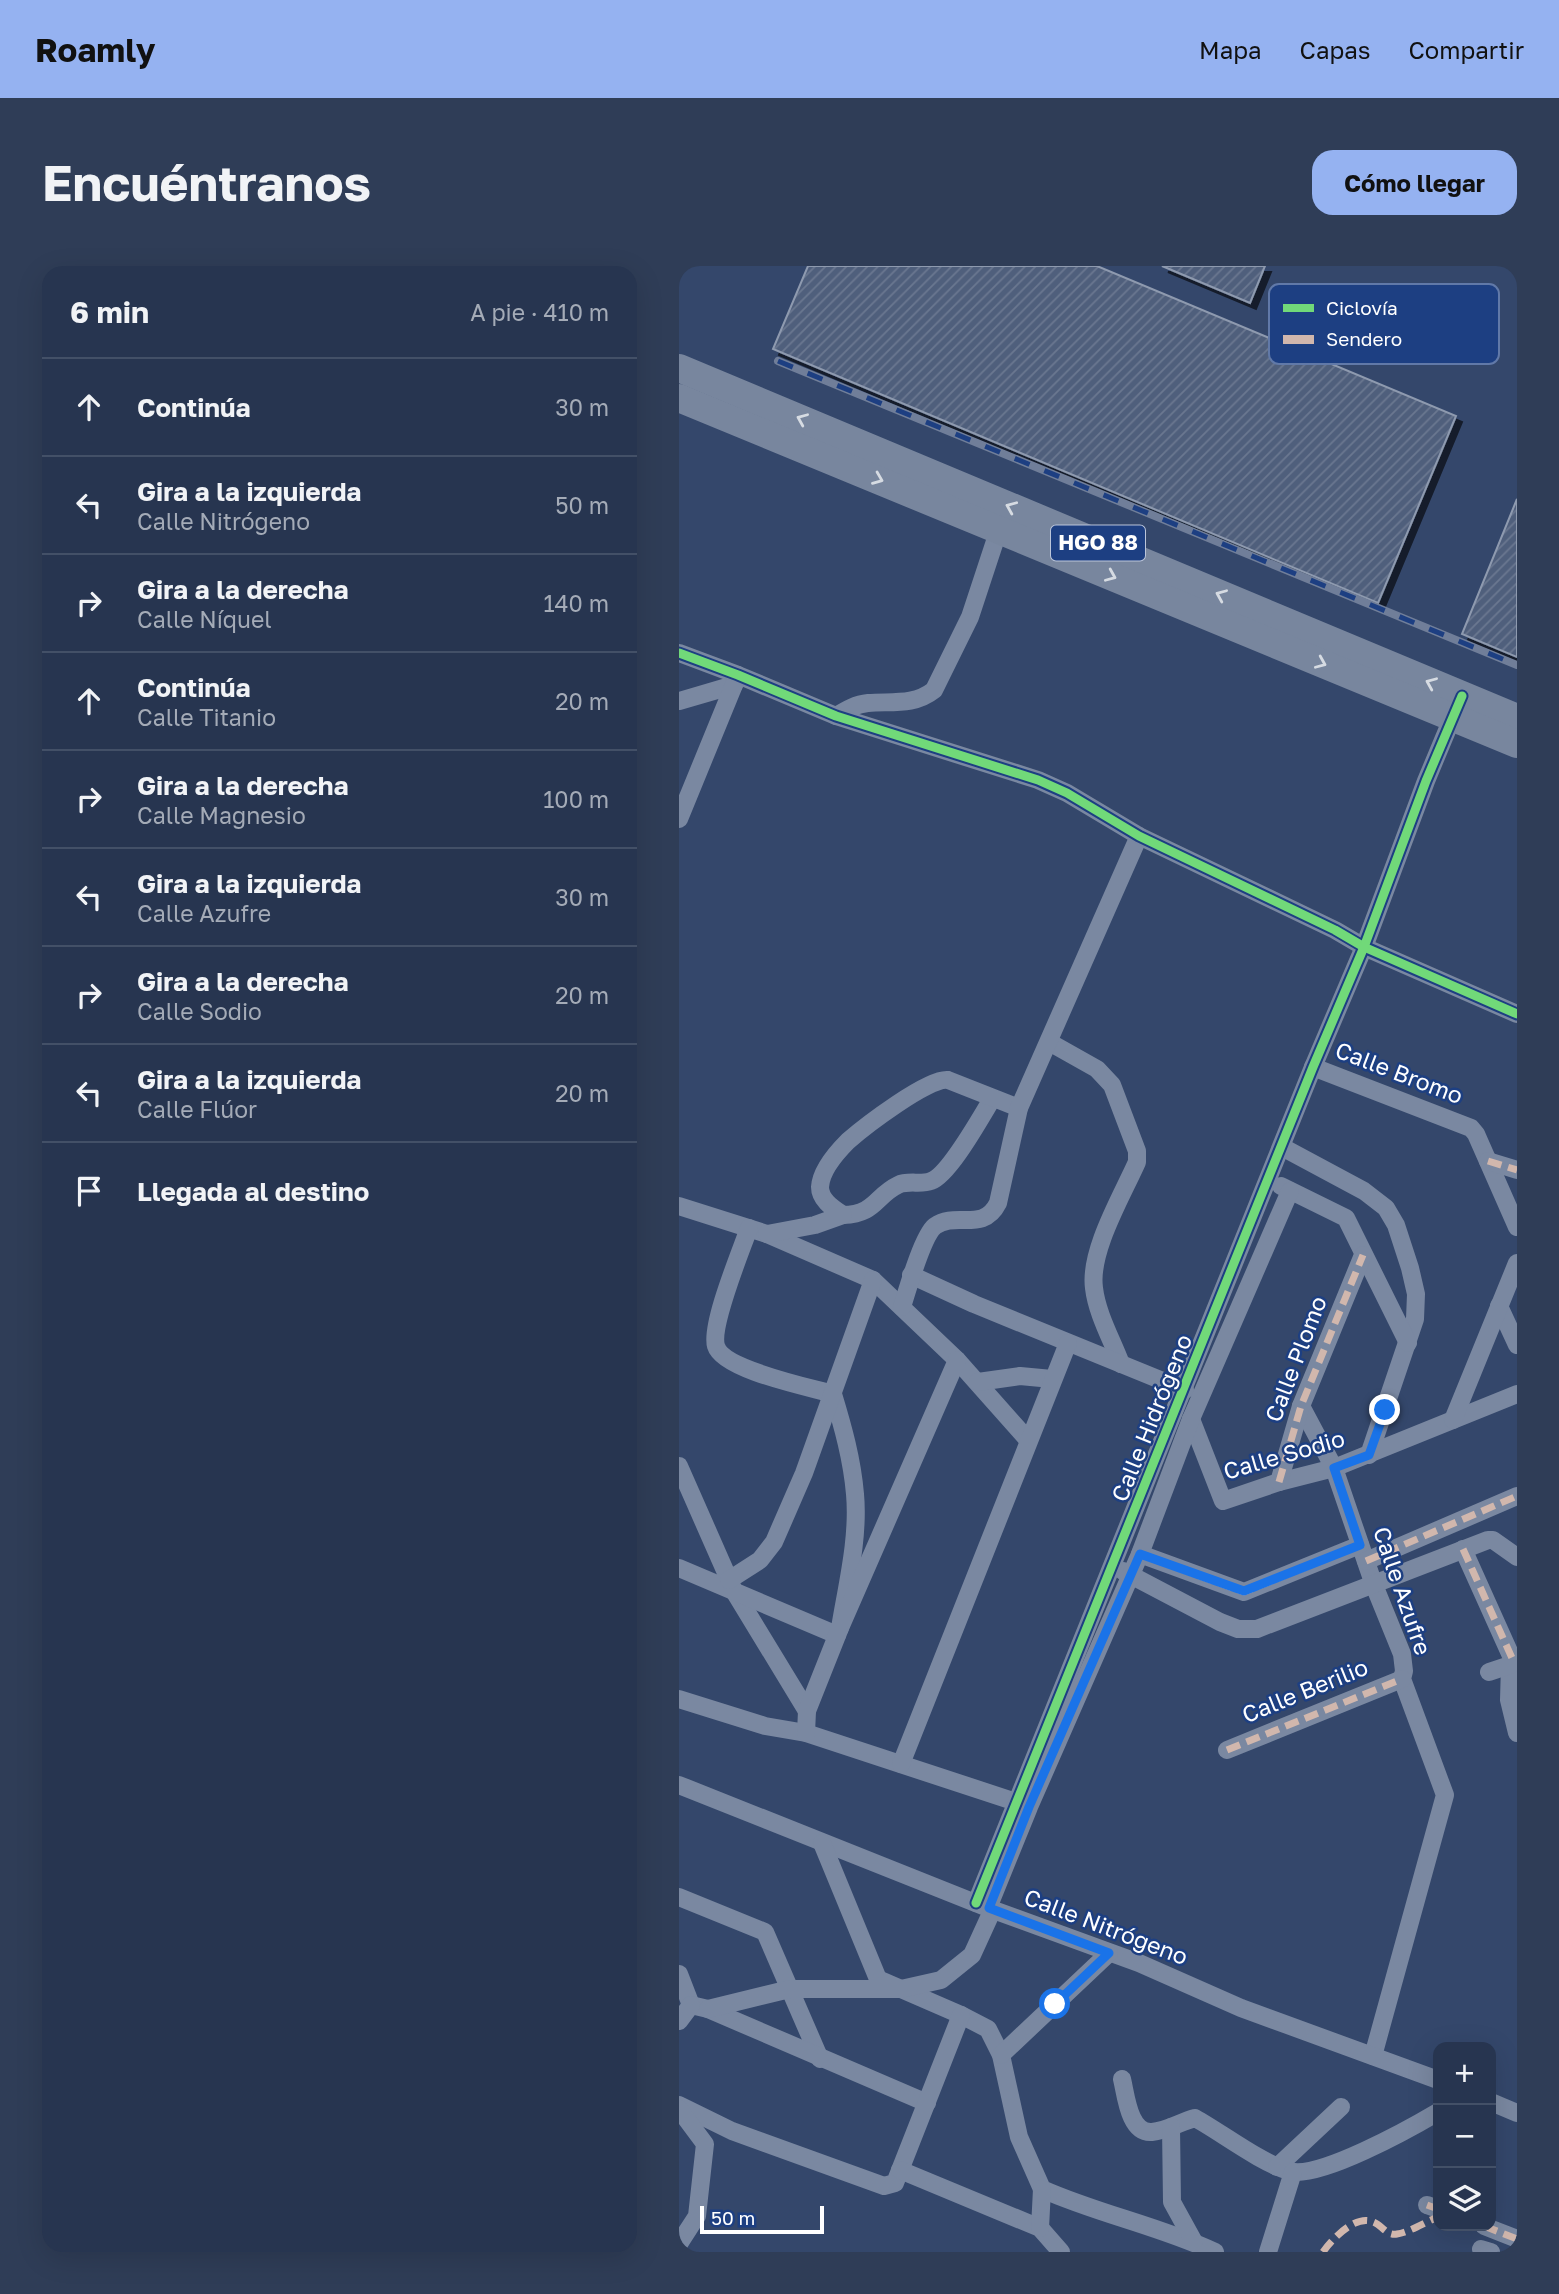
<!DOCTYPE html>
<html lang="es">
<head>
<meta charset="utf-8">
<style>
	:root { --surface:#273550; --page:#2f3d57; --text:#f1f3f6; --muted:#a4abb7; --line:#435067; --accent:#95b2f1 }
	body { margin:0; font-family:"Golos Text",sans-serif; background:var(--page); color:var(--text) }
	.controls { position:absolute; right:21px; bottom:21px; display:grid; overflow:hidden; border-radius:14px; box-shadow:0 7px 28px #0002 }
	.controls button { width:63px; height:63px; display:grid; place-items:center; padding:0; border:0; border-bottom:2px solid var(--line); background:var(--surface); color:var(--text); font:35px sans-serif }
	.scale { position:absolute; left:21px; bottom:18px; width:124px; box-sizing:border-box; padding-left:7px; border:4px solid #fff; border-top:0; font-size:19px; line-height:24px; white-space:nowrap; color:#fff; -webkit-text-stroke:5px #1d3f82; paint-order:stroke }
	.stop { position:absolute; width:21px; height:21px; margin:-16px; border:5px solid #1a73e8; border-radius:50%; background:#fff }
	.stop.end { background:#1a73e8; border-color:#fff; box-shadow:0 2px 7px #0008 }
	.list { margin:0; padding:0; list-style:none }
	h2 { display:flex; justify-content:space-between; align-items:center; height:91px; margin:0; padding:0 28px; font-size:30px }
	h2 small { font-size:23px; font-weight:400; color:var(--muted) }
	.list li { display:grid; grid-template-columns:46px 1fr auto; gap:21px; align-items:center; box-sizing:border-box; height:98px; padding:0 28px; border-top:2px solid var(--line) }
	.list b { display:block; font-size:26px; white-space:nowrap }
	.list p { margin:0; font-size:23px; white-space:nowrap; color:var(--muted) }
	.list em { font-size:23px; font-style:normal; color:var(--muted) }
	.icon { flex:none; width:38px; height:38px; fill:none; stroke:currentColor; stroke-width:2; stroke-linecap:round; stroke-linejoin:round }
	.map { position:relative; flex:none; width:838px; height:1986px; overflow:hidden; border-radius:21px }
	header { display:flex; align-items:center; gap:42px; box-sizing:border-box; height:98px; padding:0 35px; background:var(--accent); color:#111 }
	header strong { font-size:33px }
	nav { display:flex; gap:38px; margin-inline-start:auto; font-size:24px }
	.intro { display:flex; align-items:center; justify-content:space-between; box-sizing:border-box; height:168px; padding:0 42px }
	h1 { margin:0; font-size:49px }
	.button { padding:18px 32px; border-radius:21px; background:var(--accent); color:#111; font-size:24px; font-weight:700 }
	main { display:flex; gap:42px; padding:0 42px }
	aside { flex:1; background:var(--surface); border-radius:21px; box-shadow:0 7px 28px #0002 }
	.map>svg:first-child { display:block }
</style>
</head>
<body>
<header>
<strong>Roamly</strong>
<nav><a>Mapa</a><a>Capas</a><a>Compartir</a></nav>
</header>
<div class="intro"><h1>Encuéntranos</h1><a class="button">Cómo llegar</a></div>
<main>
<aside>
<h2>6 min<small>A pie · 410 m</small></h2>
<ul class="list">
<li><svg class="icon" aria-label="ahead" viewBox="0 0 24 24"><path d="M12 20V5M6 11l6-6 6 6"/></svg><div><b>Continúa</b></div><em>30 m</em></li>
<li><svg class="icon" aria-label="left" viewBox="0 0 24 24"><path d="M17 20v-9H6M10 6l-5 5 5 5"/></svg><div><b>Gira a la izquierda</b><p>Calle Nitrógeno</p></div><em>50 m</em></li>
<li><svg class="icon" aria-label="right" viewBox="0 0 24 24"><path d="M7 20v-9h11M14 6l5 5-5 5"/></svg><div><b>Gira a la derecha</b><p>Calle Níquel</p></div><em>140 m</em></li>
<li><svg class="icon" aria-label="ahead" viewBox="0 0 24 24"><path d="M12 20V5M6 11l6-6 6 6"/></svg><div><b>Continúa</b><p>Calle Titanio</p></div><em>20 m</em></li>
<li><svg class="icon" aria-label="right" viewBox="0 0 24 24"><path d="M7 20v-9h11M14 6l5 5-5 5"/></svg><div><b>Gira a la derecha</b><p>Calle Magnesio</p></div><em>100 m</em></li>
<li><svg class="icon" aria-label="left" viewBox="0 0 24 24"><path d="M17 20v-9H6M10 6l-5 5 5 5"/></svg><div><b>Gira a la izquierda</b><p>Calle Azufre</p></div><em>30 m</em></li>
<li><svg class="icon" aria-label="right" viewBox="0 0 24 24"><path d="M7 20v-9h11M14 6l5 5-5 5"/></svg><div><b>Gira a la derecha</b><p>Calle Sodio</p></div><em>20 m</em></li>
<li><svg class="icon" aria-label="left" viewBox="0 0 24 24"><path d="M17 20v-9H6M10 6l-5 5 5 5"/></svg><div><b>Gira a la izquierda</b><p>Calle Flúor</p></div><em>20 m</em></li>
<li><svg class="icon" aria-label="arrive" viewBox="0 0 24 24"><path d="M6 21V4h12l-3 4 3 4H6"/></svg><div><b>Llegada al destino</b></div></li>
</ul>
</aside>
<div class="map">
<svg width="838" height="1986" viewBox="0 0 838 1986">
	<defs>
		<pattern id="building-hatch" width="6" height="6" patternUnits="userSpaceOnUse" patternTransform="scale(1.75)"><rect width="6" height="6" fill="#505f7c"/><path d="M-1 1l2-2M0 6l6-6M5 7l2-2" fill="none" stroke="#6a7790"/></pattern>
		<filter id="shadow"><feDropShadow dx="6" dy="6" stdDeviation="0" flood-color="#0009"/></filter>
	</defs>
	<rect width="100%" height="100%" fill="#34476b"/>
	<g fill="url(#building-hatch)" stroke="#8e9aaf" stroke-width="2" filter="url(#shadow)">
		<path d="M129 0H418L777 150 699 337 94 83Z"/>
		<path d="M483 0H586L571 37Z"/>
		<path d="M838 233V391L783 368Z"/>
	</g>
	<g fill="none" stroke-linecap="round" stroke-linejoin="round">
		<g stroke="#7a88a1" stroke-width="18">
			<path d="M0 387 59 409 157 450 359 514 388 527 460 570 656 664 685 681 838 748"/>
			<path d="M0 435 55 419"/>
			<path d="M157 450C167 444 177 438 189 437 212 435 235 440 255 424L291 351 320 263"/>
			<path d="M0 553 59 409"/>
			<path d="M370 776 418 803 433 819 458 885V896C443 930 410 985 415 1022 418 1048 433 1074 442 1098"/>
			<path d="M634 801 792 862 797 868 838 961"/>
			<path d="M603 881 685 925 707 942 717 959 731 1002 737 1028 736 1053 690 1189"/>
			<path d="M809 895 838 904"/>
			<path d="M602 920 667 952 729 1077"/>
			<path d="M0 940 88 968 194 1014 278 1094 349 1174"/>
			<path d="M164 949C197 948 196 930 219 919 229 914 242 919 252 915 270 909 302 851 313 833"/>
			<path d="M70 962C62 985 31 1059 37 1080 44 1104 130 1121 154 1128 164 1161 173 1193 176 1228 180 1272 168 1319 161 1362"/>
			<path d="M88 968 136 959 164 949C154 942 141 934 141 921 142 904 158 886 169 875 185 861 250 811 269 814L340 842"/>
			<path d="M232 1009 295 1038 506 1124"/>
			<path d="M820 1040 838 1079"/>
			<path d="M223 1041C228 1025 244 969 256 960 277 945 304 967 319 937L340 842 460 570"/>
			<path d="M299 1116 341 1110 373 1113"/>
			<path d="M622 1140 655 1202 695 1319 723 1388 725 1405 723 1413 766 1529 694 1790"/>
			<path d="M512 1153 544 1235 600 1216 655 1202 838 1128"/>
			<path d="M774 1154 838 997"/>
			<path d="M0 1200 55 1325 128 1445"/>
			<path d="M600 1216 622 1140 684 989"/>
			<path d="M784 1283 833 1392"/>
			<path d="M461 1288 565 1326 681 1279"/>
			<path d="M687 1295 838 1230"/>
			<path d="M0 1302 158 1369"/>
			<path d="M444 1305 541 1356 559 1363H578L809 1274H814L838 1291"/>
			<path d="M50 1314 81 1294 95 1276 125 1207 194 1014"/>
			<path d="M831 1399 830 1434 838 1467"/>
			<path d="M810 1406 831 1399 835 1390"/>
			<path d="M0 1433 86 1460 127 1467 337 1536"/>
			<path d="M127 1467 128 1445 161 1362 278 1094"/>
			<path d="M548 1484 723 1413"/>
			<path d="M222 1498 389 1077"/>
			<path d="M0 1519 309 1642 460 1697 562 1742 759 1814"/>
			<path d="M143 1577 199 1713 282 1749 309 1763 322 1789 340 1871 363 1923C419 1948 480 1960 536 1986"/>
			<path d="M0 1631 86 1666 141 1793"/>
			<path d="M297 1637 634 801 685 681 747 515 777 443"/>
			<path d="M309 1642 350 1541 461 1288 512 1153 611 925"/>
			<path d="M0 1708 12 1739"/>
			<path d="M12 1739 29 1743 248 1837"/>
			<path d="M29 1743 111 1723H222L262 1714 293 1689 314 1643"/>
			<path d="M0 1755 12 1739"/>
			<path d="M322 1789 430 1687"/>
			<path d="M443 1813C447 1829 450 1868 473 1866 488 1865 501 1856 516 1852 543 1867 582 1897 610 1905 639 1914 732 1862 759 1846"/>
			<path d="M812 1836 838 1847"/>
			<path d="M0 1839 53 1865 205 1920 216 1917 282 1749"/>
			<path d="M0 1843 26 1878 18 1950 0 1978"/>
			<path d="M492 1861 493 1936 515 1976"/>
			<path d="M598 1901 662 1841"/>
			<path d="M221 1904 361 1962 382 1986"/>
			<path d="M748 1939 759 1943"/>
			<path d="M805 1960 838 1973"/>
			<path d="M361 1962 363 1923"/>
			<path d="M802 1983 812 1986"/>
			<path d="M589 1986 614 1906"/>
		</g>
		<g stroke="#78869e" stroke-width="28">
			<path d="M0 102 838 452"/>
			<path d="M0 132 838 478"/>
		</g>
		<defs>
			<path id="rail" d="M99 95 838 399"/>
		</defs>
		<use href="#rail" stroke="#707e99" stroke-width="8"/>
		<use href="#rail" stroke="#1d3f82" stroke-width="5" stroke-dasharray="16" stroke-linecap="butt"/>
		<g stroke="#d1b7ad" stroke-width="7" stroke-dasharray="14 7" stroke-linecap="butt">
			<path d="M809 895 838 904"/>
			<path d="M600 1216 622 1140 684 989"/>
			<path d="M784 1283 833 1392"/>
			<path d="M461 1288 565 1326 681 1279"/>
			<path d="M687 1295 838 1230"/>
			<path d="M548 1484 723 1413"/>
			<path d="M748 1939 759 1943"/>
			<path d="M805 1960 838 1973"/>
			<path d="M644 1986C653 1973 677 1948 694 1956 703 1959 707 1970 718 1968 731 1966 746 1956 759 1951"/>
		</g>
		<defs>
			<g id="cycleway">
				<path d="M0 387 59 409 157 450 359 514 388 527 460 570 656 664 685 681 838 748"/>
				<path d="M297 1637 634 801 685 681 747 515 783 430"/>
			</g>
		</defs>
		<use href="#cycleway" stroke="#1d3f82" stroke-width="13"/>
		<use href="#cycleway" stroke="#71d979" stroke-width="9"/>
	</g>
	<defs><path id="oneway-chevron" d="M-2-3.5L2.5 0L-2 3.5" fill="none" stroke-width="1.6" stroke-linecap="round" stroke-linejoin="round" transform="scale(1.75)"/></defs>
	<g stroke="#d6dbe2">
		<use href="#oneway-chevron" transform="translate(123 153) rotate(-157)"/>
		<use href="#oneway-chevron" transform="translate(199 213) rotate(22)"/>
		<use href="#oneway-chevron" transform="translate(332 241) rotate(-157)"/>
		<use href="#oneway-chevron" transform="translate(432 310) rotate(23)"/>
		<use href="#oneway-chevron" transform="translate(542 329) rotate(-157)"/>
		<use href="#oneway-chevron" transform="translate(642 397) rotate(23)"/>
		<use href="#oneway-chevron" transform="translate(752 417) rotate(-157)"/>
	</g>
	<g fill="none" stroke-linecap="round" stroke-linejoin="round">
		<path stroke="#1a73e8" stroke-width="9" d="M376 1738 430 1687 310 1642 350 1541 461 1288 565 1325 681 1279 655 1202 690 1189 706 1144"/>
	</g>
	<g text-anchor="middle" stroke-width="5" stroke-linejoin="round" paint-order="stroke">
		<rect fill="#1d3f82" stroke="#bbc5da" stroke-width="2" x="372" y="259.5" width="94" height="35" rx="5"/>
		<g font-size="21" font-weight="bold" fill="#fff">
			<text x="419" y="284">HGO 88</text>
		</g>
		<g font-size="23" fill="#fff" stroke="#1d3f82">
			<text transform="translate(720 807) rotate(21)" y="8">Calle Bromo</text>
			<text transform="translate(617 1093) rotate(-69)" y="8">Calle Plomo</text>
			<text transform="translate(473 1152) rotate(-68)" y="8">Calle Hidrógeno</text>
			<text transform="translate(605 1189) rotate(-16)" y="8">Calle Sodio</text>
			<text transform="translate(723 1325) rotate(71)" y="8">Calle Azufre</text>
			<text transform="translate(626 1425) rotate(-22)" y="8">Calle Berilio</text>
			<text transform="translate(427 1661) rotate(21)" y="8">Calle Nitrógeno</text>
		</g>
	</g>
	<rect x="590" y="18" width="230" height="80" rx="10" fill="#1d3f82" stroke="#6179a8" stroke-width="2"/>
	<rect x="604" y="38" width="31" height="8" fill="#71d979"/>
	<rect x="604" y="69" width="31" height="9" fill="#d1b7ad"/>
	<g font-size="19" fill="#fff">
		<text x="647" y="49">Ciclovía</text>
		<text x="647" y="80">Sendero</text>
	</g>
</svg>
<div class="controls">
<button>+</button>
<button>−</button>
<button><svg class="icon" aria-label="layers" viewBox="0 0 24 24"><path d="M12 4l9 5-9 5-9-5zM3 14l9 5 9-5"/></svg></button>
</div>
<div class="scale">50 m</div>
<div class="stop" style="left:376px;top:1738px"></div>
<div class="stop end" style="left:706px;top:1144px"></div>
</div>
</main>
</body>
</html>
